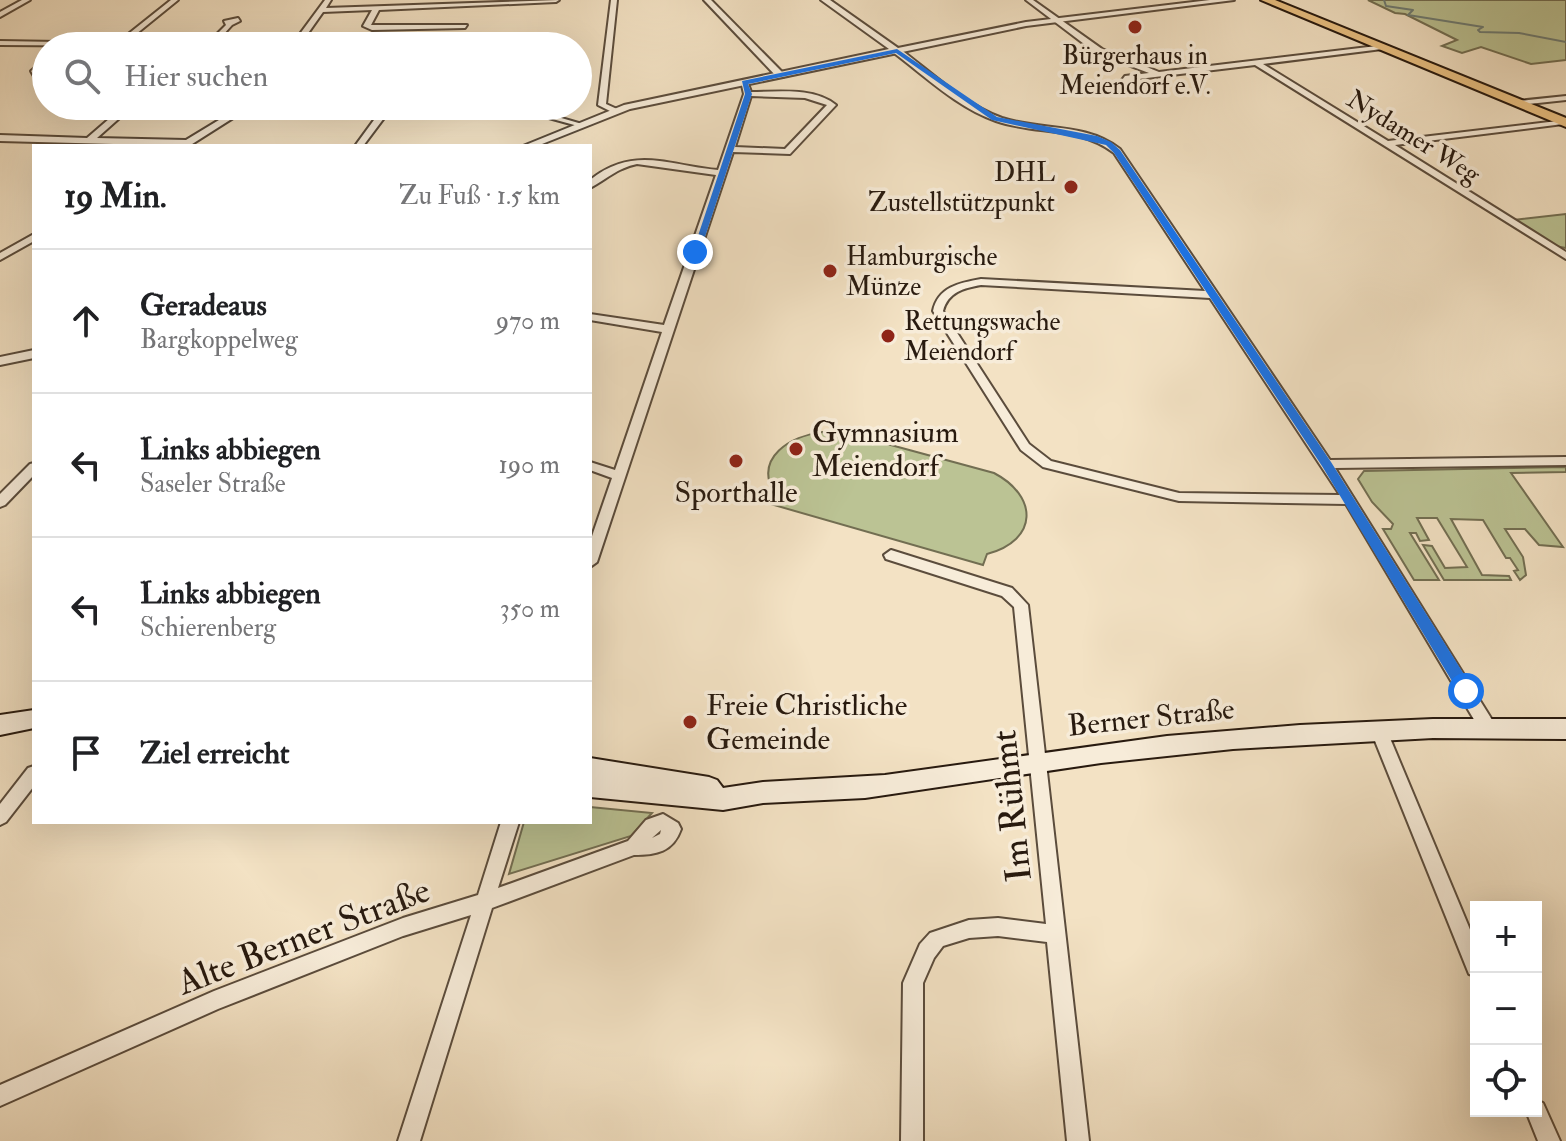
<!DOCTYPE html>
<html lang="de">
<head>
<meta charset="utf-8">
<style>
	:root { --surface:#fff; --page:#f6f6f6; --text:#202124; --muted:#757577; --line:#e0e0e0 }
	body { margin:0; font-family:"IM FELL Double Pica",serif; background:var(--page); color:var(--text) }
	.controls { position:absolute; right:24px; bottom:24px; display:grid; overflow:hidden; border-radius:0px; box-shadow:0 8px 32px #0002 }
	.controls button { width:72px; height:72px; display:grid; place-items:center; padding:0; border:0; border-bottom:2px solid var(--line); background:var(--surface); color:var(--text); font:40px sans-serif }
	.stop { position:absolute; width:24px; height:24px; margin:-18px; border:6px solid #1a73e8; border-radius:50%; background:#fff }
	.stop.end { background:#1a73e8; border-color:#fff; box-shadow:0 2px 8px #0008 }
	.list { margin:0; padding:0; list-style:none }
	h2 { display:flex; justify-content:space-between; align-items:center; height:104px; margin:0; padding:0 32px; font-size:34px }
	h2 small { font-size:26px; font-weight:400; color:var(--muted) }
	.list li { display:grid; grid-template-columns:52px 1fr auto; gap:24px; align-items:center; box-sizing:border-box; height:144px; padding:0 32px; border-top:2px solid var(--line) }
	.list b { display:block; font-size:30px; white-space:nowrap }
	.list p { margin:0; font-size:26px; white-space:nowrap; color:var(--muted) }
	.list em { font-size:26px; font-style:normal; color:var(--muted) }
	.icon { flex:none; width:44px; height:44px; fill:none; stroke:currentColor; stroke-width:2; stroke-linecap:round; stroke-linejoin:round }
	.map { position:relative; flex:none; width:1566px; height:1141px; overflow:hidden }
	.search { position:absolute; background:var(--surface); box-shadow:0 8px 32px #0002; left:32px; top:32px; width:560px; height:88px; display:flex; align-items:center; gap:20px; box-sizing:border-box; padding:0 28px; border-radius:44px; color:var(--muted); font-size:30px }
	.panel { position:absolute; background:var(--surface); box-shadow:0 8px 32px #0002; left:32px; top:144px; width:560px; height:680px; border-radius:0px }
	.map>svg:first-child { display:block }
</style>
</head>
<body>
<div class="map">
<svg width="1566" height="1141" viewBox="0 0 1566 1141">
	<rect width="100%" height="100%" fill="#f3e2c4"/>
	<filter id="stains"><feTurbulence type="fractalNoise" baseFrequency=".0025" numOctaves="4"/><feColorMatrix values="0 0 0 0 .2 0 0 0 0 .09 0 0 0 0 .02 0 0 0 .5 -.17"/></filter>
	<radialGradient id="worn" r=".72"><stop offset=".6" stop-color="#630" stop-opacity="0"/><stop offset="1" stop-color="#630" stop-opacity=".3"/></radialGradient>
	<g fill="#bbc394" stroke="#726e52" stroke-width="2">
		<path d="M1368 0H1566V60L1531 64 1481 47 1462 53 1442 46 1457 40 1405 14 1395 13Z"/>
		<path d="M1566 214V248L1555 246 1514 220Z"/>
		<path d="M822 432 854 435 994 473C1038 496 1039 540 987 554L983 565 767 503 774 493C754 457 791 436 822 432Z"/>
		<path d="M1566 467V472L1511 473 1563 547 1539 545 1525 529H1505L1523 557 1526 575 1520 580 1514 571 1518 570 1510 558H1506L1483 520 1451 519 1482 575 1509 576 1511 580H1444L1423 545 1432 546 1445 568 1467 567 1437 518H1417L1429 540 1420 541 1416 533H1410L1439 580H1414L1383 529H1391L1393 524 1372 502 1358 479 1364 471Z"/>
		<path d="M590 807 652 813 631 836 509 874 524 822H590Z"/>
	</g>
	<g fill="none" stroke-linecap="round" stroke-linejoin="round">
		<path stroke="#6d7c74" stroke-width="2" d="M1384 0 1386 6 1413 10 1408 15 1483 27 1478 30 1480 32 1519 33 1566 42"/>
		<defs>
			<g id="minor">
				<path d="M22 0H30L0 17V12Z"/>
				<path d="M171 0H178L125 43 146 46 0 45V41L117 43Z"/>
				<path d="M325 0H331L326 8 559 0 556 2 379 10 371 25H467L465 28 372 30 363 26 372 10 323 12 299 46H291Z"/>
				<path d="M611 0H617L606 104 617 109V113H614L598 105Z"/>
				<path d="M704 0H711L783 73V77H777Z"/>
				<path d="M1026 0H1033L1102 49 1159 72 1385 45V49H1382L1263 64 1388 141 1566 120V124H1563L1395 145 1566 252V259L1255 65 1130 80 1120 94 1104 92V88L1119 84 1125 76 1149 73 1096 53Z"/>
				<path d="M238 18 240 21 232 25 213 46H205L226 25 224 21Z"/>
				<path d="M894 49H900C932 73 964 104 1002 118 1042 131 1085 122 1120 149L1330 460 1566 457V465L1335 468 1494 723 1496 728 1494 733 1488 735 1482 733 1346 504 1179 501 1043 467 1021 450 933 311C938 287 959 283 981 279L1205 291 1114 153C1079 126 1036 135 996 121 958 108 926 77 894 53ZM981 285 1210 298 1340 495 1179 493 1051 461 1029 444 943 311C948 292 964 288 981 285Z"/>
				<path d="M43 61H46V67L39 72 46 75V79L35 78 31 71Z"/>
				<path d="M741 81H747L751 92C778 92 814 87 836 105L790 154 733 152 597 562 590 567V542L612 478 590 470V462L615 470 662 332 590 320V314L664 325 716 175 637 164C617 168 607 179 590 188V180C634 145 669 166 718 170L744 94ZM751 96 805 98 827 105 785 149 735 147Z"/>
				<path d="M1566 96V100L1518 105 1514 103 1518 101Z"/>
				<path d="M124 106H133L97 138 186 140 242 106H252L189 146 0 141V135L87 138Z"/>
				<path d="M333 106 527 108 582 124 578 126 527 112 390 110 363 146H355L382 109 337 108Z"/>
				<path d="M34 234V241L0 260V253Z"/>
				<path d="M34 463V475L5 505 0 507V494L30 464Z"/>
				<path d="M891 550 1012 588 1028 605 1089 1141H1067L1047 942 998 936 969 938 943 946 934 958 923 983V1141H901L903 983 920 944 930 933 969 920 998 918 1046 924 1014 607 1002 596 886 559 884 555Z"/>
				<path d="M1379 724 1385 726 1387 731 1476 944V976L1469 974 1371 731 1373 726Z"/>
				<path d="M34 766V786L6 822 0 825V804L28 768Z"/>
				<path d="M663 814 678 823 681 829C673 852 656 855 634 855L492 908 420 1141H398L471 915 403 936 218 1009 0 1106V1085L214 991 403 918 478 895 501 822H519L498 888 628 841 646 820ZM661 830 660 834 652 838Z"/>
				<path d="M1536 1100 1543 1103 1560 1141H1538L1526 1111H1536Z"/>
			</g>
			<g id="tertiary">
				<path d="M821 0H830L898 48 1026 22 1210 0H1234L1026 26 888 55 630 109 537 146H523L624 105 889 49Z"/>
				<path d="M34 350V358L0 365V357Z"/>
			</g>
			<g id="secondary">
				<path d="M34 710V728L0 735V715Z"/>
				<path d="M1433 719H1566V739L1433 738 1233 749 1101 763 865 798 763 803 723 810 590 797V758L709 777 717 780 723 788 763 782 885 775 1167 736 1300 725Z"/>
			</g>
			<path id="primary" d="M1261 0H1275L1566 118V127Z"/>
		</defs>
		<use href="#minor" stroke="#5b4c3c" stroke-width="4"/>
		<use href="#tertiary" stroke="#5b4c3c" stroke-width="4"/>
		<use href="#secondary" stroke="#281a0f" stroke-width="4"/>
		<use href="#primary" stroke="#281a0f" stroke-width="4"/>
		<use href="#minor" fill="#f7ecd9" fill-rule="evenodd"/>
		<use href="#tertiary" fill="#f7ecd9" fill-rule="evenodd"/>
		<use href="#secondary" fill="#f7ecd9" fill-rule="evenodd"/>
		<use href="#primary" fill="#eac182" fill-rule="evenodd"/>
	</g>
	<path fill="#1a73e8" d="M897 49 997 117 1097 136 1111 142 1120 150 1331 462 1472 687V696H1461L1322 466 1114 153 1106 145 992 120 896 53 748 84 752 94 700 252 692 254 745 94 742 81Z"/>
	<g fill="#8f2418" stroke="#f7ecd9" stroke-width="3">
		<circle cx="1135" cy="27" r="8"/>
		<circle cx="1071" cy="187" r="8"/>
		<circle cx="830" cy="271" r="8"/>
		<circle cx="888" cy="336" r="8"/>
		<circle cx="796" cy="449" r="8"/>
		<circle cx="736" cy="461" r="8"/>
		<circle cx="690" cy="722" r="8"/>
	</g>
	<g text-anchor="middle" stroke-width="7" stroke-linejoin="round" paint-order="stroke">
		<g font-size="26" fill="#281a0f" stroke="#f7ecd9" text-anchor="start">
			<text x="1135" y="64" text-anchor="middle">Bürgerhaus in<tspan x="1135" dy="30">Meiendorf e.V.</tspan></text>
			<text x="1055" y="181" text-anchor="end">DHL<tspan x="1055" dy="30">Zustellstützpunkt</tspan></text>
			<text x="846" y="265">Hamburgische<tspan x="846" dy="30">Münze</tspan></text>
			<text x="904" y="330">Rettungswache<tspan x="904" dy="30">Meiendorf</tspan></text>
		</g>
		<g font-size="26" fill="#281a0f" stroke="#f7ecd9">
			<text transform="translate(1414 136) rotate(32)" y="9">Nydamer Weg</text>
		</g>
		<g font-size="30" fill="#281a0f" stroke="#f7ecd9" text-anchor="start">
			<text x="812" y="442">Gymnasium<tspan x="812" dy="34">Meiendorf</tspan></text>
			<text x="736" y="502" text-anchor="middle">Sporthalle</text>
			<text x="706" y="715">Freie Christliche<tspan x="706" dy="34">Gemeinde</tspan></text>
		</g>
		<g font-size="30" fill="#281a0f" stroke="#f7ecd9">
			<text transform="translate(1151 717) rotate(-6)" y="10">Berner Straße</text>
		</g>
		<g font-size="36" fill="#281a0f" stroke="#f7ecd9">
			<text transform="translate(1010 806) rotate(-96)" y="13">Im Rühmt</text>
			<text transform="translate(303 935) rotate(-21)" y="13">Alte Berner Straße</text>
		</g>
	</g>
	<rect width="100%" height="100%" filter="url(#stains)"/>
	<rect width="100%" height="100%" fill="url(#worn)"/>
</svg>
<div class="controls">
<button>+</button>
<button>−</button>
<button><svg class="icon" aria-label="locate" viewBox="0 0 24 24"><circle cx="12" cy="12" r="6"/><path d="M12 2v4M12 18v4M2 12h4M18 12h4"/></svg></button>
</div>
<div class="stop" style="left:1466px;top:691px"></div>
<div class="stop end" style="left:695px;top:252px"></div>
<div class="search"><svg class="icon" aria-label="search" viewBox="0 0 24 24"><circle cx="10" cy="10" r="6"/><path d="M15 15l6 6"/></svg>Hier suchen</div>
<section class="panel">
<h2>19 Min.<small>Zu Fuß · 1.5 km</small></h2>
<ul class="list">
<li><svg class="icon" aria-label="ahead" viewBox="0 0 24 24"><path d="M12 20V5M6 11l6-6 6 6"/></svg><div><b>Geradeaus</b><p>Bargkoppelweg</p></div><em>970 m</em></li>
<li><svg class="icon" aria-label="left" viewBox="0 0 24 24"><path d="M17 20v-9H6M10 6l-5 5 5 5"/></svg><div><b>Links abbiegen</b><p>Saseler Straße</p></div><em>190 m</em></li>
<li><svg class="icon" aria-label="left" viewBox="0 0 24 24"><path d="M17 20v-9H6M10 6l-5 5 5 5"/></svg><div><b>Links abbiegen</b><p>Schierenberg</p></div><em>350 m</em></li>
<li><svg class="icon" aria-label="arrive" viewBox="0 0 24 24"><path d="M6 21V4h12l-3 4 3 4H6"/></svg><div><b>Ziel erreicht</b></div></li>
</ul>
</section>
</div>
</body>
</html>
